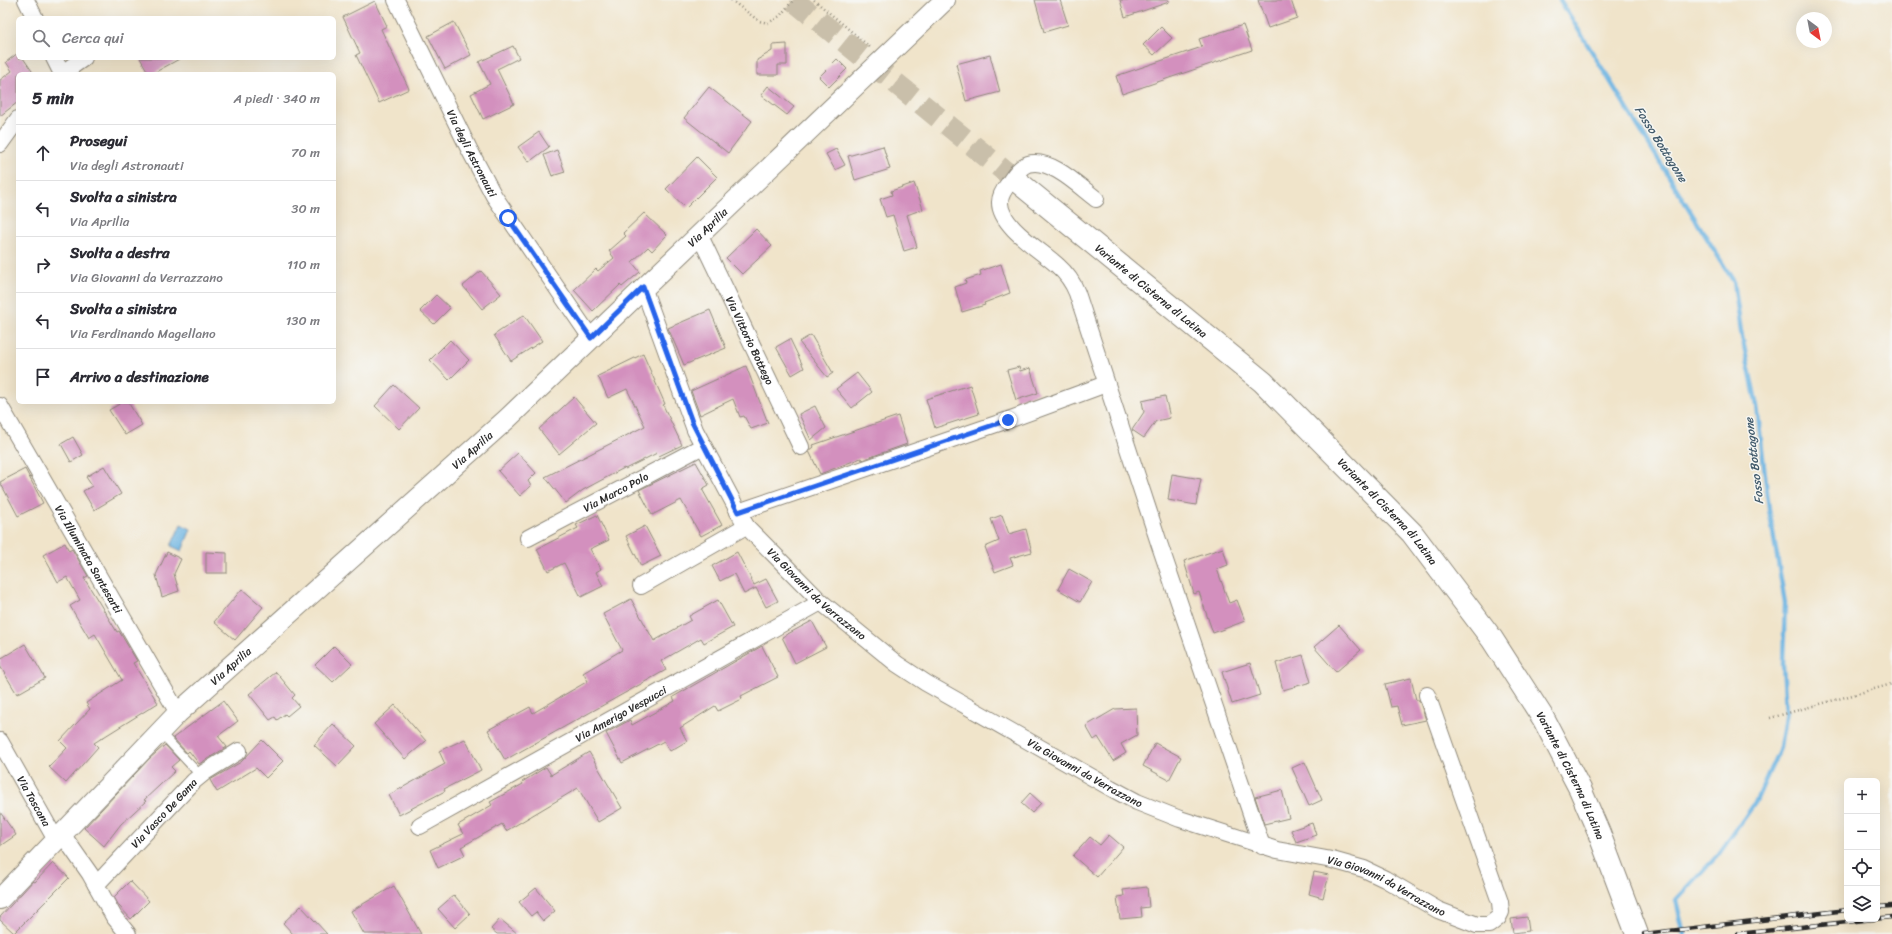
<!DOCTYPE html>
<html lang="it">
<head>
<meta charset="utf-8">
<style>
	:root { --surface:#fff; --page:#f7f7f7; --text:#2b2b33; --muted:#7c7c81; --line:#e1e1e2 }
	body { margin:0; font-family:Sriracha,sans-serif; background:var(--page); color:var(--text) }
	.controls { position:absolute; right:12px; bottom:12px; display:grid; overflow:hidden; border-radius:6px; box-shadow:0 4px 16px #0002 }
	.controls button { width:36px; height:36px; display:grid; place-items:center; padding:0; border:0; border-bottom:1px solid var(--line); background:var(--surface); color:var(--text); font:20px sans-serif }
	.compass { position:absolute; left:1796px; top:12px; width:36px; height:36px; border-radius:50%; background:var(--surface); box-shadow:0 4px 16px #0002; rotate:148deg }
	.stop { position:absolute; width:12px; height:12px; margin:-9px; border:3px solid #2563eb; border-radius:50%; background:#fff }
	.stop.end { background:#2563eb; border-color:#fff; box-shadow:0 1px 4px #0008 }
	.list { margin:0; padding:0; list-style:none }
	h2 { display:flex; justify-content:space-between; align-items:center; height:52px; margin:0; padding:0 16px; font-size:17px }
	h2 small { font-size:13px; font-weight:400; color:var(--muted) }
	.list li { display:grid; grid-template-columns:26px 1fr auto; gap:12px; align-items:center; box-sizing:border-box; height:56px; padding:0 16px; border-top:1px solid var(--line) }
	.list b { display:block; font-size:15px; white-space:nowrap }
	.list p { margin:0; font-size:13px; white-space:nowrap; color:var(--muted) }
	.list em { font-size:13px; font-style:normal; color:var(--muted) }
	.icon { flex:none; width:22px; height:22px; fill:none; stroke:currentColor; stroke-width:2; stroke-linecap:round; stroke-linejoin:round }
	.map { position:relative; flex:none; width:1892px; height:934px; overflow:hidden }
	.search { position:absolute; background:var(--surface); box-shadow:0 4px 16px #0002; left:16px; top:16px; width:320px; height:44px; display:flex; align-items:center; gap:10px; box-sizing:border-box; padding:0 14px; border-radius:6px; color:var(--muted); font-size:15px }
	.panel { position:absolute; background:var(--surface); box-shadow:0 4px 16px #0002; left:16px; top:72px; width:320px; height:332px; border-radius:6px }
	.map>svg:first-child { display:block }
</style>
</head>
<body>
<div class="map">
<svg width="1892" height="934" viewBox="0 0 1892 934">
	<rect width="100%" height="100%" fill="#f6f6f2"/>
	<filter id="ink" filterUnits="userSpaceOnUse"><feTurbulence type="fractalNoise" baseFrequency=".025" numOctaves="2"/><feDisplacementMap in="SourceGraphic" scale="8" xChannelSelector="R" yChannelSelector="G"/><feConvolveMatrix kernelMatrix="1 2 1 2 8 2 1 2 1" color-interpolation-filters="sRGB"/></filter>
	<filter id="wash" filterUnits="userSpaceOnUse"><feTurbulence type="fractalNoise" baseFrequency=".012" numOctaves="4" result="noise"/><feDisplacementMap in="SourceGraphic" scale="16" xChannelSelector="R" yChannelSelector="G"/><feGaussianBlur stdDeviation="0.9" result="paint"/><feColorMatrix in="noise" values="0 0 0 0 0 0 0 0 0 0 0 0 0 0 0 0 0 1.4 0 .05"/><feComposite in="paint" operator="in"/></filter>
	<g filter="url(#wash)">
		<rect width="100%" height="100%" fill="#f0e4ca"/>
		<path fill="#69b2e1" stroke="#4a6e86" d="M181 524 191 529 182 551 171 546Z"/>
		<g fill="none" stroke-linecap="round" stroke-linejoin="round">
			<path stroke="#69b2e1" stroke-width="4.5" d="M1560 0 1734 282 1741 332 1757 406 1769 509 1785 603 1783 665 1786 711 1780 748 1755 803 1718 855 1676 900 1684 934"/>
		</g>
		<g id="blocks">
			<g fill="#d390be">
				<path d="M1035 0H1060L1068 25 1044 32Z"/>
				<path d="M1120 0H1169V2L1125 17Z"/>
				<path d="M1258 0H1291L1297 18 1268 28Z"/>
				<path d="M375 1 387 26 381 29 409 89 379 103 356 55 360 53 343 17Z"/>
				<path d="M454 22 471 55 445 69 428 36Z"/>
				<path d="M1243 25 1252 50 1122 94 1116 76 1202 47 1199 39Z"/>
				<path d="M1161 27 1172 38 1154 55 1143 45Z"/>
				<path d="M787 44V65H778V75H757V60L772 51V45Z"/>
				<path d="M513 46 519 58 497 69 514 104 483 119 471 94 490 84 479 62Z"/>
				<path d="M18 53V58H23L34 74H18V102L0 116V80L12 71 6 62Z"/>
				<path d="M990 55 1000 92 966 101 956 64Z"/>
				<path d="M140 58H181L152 74H149Z"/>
				<path d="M837 59 847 69 829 87 819 77Z"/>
				<path d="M768 86 794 107 787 115 761 95Z"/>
				<path d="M709 87 752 121 728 153 684 118Z"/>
				<path d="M539 132 549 147 529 162 518 147Z"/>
				<path d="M883 146 890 169 855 180 848 156Z"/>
				<path d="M836 149 845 165 835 170 826 154Z"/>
				<path d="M557 150 565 172 552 176 544 155Z"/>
				<path d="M697 157 717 177 686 208 666 189Z"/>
				<path d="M914 183 923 209 907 215 917 247 904 251 893 215 886 217 880 199 892 195 891 191Z"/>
				<path d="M644 213 667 235 652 251 648 247 632 262 640 272 622 287 620 285 593 311 574 290 596 269 598 271 614 258 609 251 626 236 623 233Z"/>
				<path d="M756 229 772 246 742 274 726 258Z"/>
				<path d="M1001 264 1010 293 984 303 985 305 962 312 955 287 966 283 965 280 981 275 980 271Z"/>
				<path d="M481 271 501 294 482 309 463 286Z"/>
				<path d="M436 295 450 308 434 324 420 311Z"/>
				<path d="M710 310 726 348 684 365 668 328Z"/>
				<path d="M524 315 542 341 511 361 494 335Z"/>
				<path d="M811 335 833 373 827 377 799 342Z"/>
				<path d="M790 339 804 368 792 375 776 347Z"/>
				<path d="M450 340 469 360 449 380 430 360Z"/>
				<path d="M643 354 665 404 663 405 682 445 659 456 657 453 625 469 624 468 583 490 566 503 545 477 645 426 627 389 608 398 598 376Z"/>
				<path d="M746 366 768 423 751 429 744 416 740 417 733 399 700 415 691 391Z"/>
				<path d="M1019 367 1020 371 1030 368 1038 393 1016 400 1007 370Z"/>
				<path d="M857 373 872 392 852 408 836 389Z"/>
				<path d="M394 385 419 408 399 429 375 406Z"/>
				<path d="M970 385 979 414 935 428 926 399Z"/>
				<path d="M1165 396 1170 418 1156 421 1144 438 1132 430 1144 412 1142 401Z"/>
				<path d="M574 397 596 423 559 454 539 429Z"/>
				<path d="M123 402H128L142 425 125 435 109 410Z"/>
				<path d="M815 406 826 428 811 440 799 414Z"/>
				<path d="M898 416 907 444 862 460 861 458 820 474 809 451 814 447 813 445Z"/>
				<path d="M73 437 83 455 71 462 61 444Z"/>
				<path d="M518 453 536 473 528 481 531 486 520 496 498 471Z"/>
				<path d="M696 462 709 485 702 489 722 525 701 536 681 500 652 515 639 490Z"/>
				<path d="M104 466 121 494 94 510 83 491 92 486 86 477Z"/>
				<path d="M25 469 43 503 18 516 0 482Z"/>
				<path d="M1172 474 1201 479 1196 505 1168 500Z"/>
				<path d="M597 515 609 540 590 549 601 569 596 572 603 586 581 597 564 563 548 571 537 549 578 528 576 525Z"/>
				<path d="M1002 515 1009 534 1026 529 1032 552 1010 558 1013 565 995 572 985 547 999 541 991 519Z"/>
				<path d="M645 526 661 556 641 566 626 536Z"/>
				<path d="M65 543 69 551 72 549 88 576 84 578 117 632 119 631 137 661 133 663 158 703 94 743 98 747 66 783 49 767 67 748 60 741 90 709 86 703 122 680 95 634 89 638 70 606 80 600 67 577 58 582 43 555Z"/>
				<path d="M1223 548 1228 565 1217 569 1229 603 1237 600 1245 621 1213 633 1199 592 1194 594 1184 561Z"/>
				<path d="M167 552 181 559 174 574 179 591 162 597 156 575Z"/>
				<path d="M206 552 227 553V573H206Z"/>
				<path d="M737 552 754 585 766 579 778 601 766 607 756 588 744 594 734 574 720 581 712 566Z"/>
				<path d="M1069 569 1092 582 1080 602 1058 589Z"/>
				<path d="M242 589 263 607 235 640 214 622Z"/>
				<path d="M631 599 654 641 691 620 689 616 718 600 733 627 704 643 701 638 661 661 666 670 505 760 488 730 530 707 533 713 588 681 583 673 622 650 603 614Z"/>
				<path d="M812 621 826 647 795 663 782 637Z"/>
				<path d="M1339 625 1361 650 1336 672 1314 647Z"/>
				<path d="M25 644 45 678 17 694 0 666V659Z"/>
				<path d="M334 646 352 664 333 682 315 665Z"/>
				<path d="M762 646 778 677 741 696 742 699 718 711 715 706 680 728 687 741 670 751 664 741 622 763 606 733 630 720 632 725 675 701 673 697Z"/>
				<path d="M1303 655 1311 682 1283 690 1276 663Z"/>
				<path d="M1250 663 1260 695 1232 704 1222 672Z"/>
				<path d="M276 672 295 695 292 698 299 706 287 716 285 714 277 720 275 717 270 720 249 694Z"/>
				<path d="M1411 678 1416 700H1419L1426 720 1402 725 1397 706 1391 707 1385 684Z"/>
				<path d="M223 701 238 721 218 736 227 747 199 764 189 751 187 753 173 738Z"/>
				<path d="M395 705 426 741 405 759 374 724Z"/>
				<path d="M1136 708 1137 735 1121 744 1126 753 1113 761 1098 737 1094 740 1086 726 1115 709Z"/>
				<path d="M333 724 356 746 337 766 314 745Z"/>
				<path d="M465 739 481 770 444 789 445 791 399 815 389 795 445 764 439 751Z"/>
				<path d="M262 740 283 761 266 778 256 768 217 792 210 780 241 762Z"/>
				<path d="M1155 743 1181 757 1169 780 1143 766Z"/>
				<path d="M165 745 179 760 171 767 175 771 144 800 146 801 121 824 104 846 84 828 149 759Z"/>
				<path d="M589 752 622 808 598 822 578 788 506 831 502 824 461 847 465 855 438 868 430 850 463 834 458 825 492 805 490 802 523 784 522 782 546 767 551 775Z"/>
				<path d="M1305 762 1322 800 1309 806 1292 768Z"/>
				<path d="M1282 790 1289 818 1264 824 1255 797Z"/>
				<path d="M1030 793 1041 803 1032 813 1021 803Z"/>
				<path d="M0 812 16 835 0 846Z"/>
				<path d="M1312 823 1316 835 1296 842 1291 830Z"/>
				<path d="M1109 835 1123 847 1097 877 1073 856 1090 837 1100 845Z"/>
				<path d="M53 863 69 878 14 933 0 920V917L33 881 35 882Z"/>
				<path d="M1314 872 1329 875 1323 898 1309 894Z"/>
				<path d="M130 881 149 901 131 919 119 906 114 897Z"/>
				<path d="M394 886 421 934H364L351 911Z"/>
				<path d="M1147 887 1149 907 1141 908 1142 917 1120 919 1117 897 1124 896 1123 890Z"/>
				<path d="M536 888 555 911 543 921 536 912 531 916 519 902Z"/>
				<path d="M454 895 470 914 455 928 438 909Z"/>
				<path d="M301 906 327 934H293L283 923Z"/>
				<path d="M1527 917 1529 931 1513 933 1511 919Z"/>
				<path d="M500 919 518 934H497L491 929Z"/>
			</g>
		</g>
	</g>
	<g filter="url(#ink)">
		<use href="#blocks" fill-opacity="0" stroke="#8e887a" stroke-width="1"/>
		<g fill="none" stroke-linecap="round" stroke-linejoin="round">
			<path stroke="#c9bfaa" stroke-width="22" stroke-dasharray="22 11" stroke-linecap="butt" d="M793 0 1018 182"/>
			<defs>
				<path id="service" d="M160 732 200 775"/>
				<g id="minor">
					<path d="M26 0 35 18"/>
					<path id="s1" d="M396 0 469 149 494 196 591 338"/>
					<path d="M54 58 62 74"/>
					<path d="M61 74 84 58"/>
					<path d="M0 144 18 119"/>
					<path d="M1096 199C1080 187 1050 157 1028 164 1019 167 1014 176 1009 183 1005 188 1000 195 1000 202 999 226 1042 251 1058 266 1066 273 1073 283 1077 293L1160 546 1262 846"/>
					<path id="s2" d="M699 234 801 447"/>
					<path id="s3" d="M643 287 695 430 746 526 821 602 897 664 926 683 1111 788 1137 802 1180 819 1277 850 1332 860 1364 869 1385 879 1438 910 1477 925H1489L1498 918 1501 912 1500 902 1427 695"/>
					<path id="s4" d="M0 406 178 713"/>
					<path d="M738 512 1008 420 1106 384"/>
					<path id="s5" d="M528 538 703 446"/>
					<path d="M641 586 746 526"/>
					<path id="s6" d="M0 741 56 840"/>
					<path id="s7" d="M420 826 821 602"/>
					<path d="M62 834 90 874 114 917 128 934"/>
					<path id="s8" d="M96 885 194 781 205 772 239 751"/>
				</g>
				<g id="tertiary">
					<path id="s9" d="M0 899 178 713 507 419 945 0"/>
				</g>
				<g id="primary">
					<path id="s10" d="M1018 182 1263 382 1412 533 1492 639 1543 718 1580 789 1599 833 1637 934"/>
				</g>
			</defs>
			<use href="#service" stroke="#8e887a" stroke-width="10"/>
			<use href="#minor" stroke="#8e887a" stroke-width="18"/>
			<use href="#tertiary" stroke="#8e887a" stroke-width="22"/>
			<use href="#primary" stroke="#8e887a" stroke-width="24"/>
			<g stroke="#8e887a" stroke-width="2.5" stroke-dasharray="1 3" stroke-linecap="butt">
				<path d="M731 0 759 21 768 23 780 16 793 0"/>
				<path d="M814 0 871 48"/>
				<path d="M1770 718 1892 684"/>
			</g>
			<use href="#service" stroke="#fff" stroke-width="8"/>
			<use href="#minor" stroke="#fff" stroke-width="16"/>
			<use href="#tertiary" stroke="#fff" stroke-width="20"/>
			<use href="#primary" stroke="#fff" stroke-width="22"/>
			<defs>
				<g id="rail">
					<path d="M1877 907 1892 906"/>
					<path d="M1644 934 1847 910"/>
					<path d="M1738 934 1892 917"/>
				</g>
			</defs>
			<use href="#rail" stroke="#2b2b2b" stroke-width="4.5"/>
			<use href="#rail" stroke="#f6f6f2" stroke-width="3" stroke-dasharray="9" stroke-linecap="butt"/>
		</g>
	</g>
	<g fill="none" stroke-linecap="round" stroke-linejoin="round" filter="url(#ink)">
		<path stroke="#2563eb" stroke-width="5" d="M508 218 591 338 643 287 692 422 738 512 1008 420"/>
	</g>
	<g text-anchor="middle" stroke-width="3" stroke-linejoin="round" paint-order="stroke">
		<g font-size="11" fill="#2b2b2b" stroke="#f6f6f2">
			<text dy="4" stroke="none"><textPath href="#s1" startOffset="171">Via degli Astronauti</textPath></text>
			<text dy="4" stroke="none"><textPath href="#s9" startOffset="976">Via Aprilia</textPath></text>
			<text dy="4" stroke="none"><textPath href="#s10" startOffset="172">Variante di Cisterna di Latina</textPath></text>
			<text dy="4" stroke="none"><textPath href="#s2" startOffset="118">Via Vittorio Bottego</textPath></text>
			<text dy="4" stroke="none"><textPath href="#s9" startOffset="652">Via Aprilia</textPath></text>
			<text dy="4" stroke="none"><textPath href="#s5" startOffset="99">Via Marco Polo</textPath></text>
			<text dy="4" stroke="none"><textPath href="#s10" startOffset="496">Variante di Cisterna di Latina</textPath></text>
			<text dy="4" stroke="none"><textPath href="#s4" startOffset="177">Via Illuminata Santesarti</textPath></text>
			<text dy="4" stroke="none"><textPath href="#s3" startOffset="359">Via Giovanni da Verrazzano</textPath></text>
			<text dy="4" stroke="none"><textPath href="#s9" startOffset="328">Via Aprilia</textPath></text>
			<text dy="4" stroke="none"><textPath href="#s7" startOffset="230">Via Amerigo Vespucci</textPath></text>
			<text dy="4" stroke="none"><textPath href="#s3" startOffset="683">Via Giovanni da Verrazzano</textPath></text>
			<text dy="4" stroke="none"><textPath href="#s10" startOffset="819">Variante di Cisterna di Latina</textPath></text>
			<text dy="4" stroke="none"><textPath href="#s6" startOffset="69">Via Toscana</textPath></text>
			<text dy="4" stroke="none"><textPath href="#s8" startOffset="99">Via Vasco De Gama</textPath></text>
			<text dy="4" stroke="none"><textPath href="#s3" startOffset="1007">Via Giovanni da Verrazzano</textPath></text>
		</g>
		<g font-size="12" font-style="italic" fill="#415a6b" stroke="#f6f6f2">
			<text transform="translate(1661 144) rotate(58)" y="4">Fosso Bottagone</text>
			<text transform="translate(1754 461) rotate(-97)" y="4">Fosso Bottagone</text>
		</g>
	</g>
</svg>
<div class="controls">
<button>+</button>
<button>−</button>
<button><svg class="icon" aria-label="locate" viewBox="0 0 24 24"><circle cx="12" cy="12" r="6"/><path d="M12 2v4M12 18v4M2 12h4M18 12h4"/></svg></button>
<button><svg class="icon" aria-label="layers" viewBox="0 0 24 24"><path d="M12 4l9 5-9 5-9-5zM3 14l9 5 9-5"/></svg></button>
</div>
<svg class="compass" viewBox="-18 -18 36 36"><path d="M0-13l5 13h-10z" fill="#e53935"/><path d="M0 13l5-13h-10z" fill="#7c7c81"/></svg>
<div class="stop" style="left:508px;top:218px"></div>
<div class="stop end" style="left:1008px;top:420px"></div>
<div class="search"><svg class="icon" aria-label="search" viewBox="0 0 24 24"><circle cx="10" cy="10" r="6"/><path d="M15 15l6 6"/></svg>Cerca qui</div>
<section class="panel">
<h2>5 min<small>A piedi · 340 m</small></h2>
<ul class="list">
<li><svg class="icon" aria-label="ahead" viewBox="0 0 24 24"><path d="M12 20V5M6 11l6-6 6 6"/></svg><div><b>Prosegui</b><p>Via degli Astronauti</p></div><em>70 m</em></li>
<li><svg class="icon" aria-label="left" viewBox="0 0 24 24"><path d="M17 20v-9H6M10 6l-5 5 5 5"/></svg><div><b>Svolta a sinistra</b><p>Via Aprilia</p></div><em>30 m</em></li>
<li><svg class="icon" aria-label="right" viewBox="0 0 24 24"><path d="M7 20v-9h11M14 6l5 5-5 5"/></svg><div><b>Svolta a destra</b><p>Via Giovanni da Verrazzano</p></div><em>110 m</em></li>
<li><svg class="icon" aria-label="left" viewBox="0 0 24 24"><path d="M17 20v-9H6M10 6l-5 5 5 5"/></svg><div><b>Svolta a sinistra</b><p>Via Ferdinando Magellano</p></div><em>130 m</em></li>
<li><svg class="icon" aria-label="arrive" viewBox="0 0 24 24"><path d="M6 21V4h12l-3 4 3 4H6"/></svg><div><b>Arrivo a destinazione</b></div></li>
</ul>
</section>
</div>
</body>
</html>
